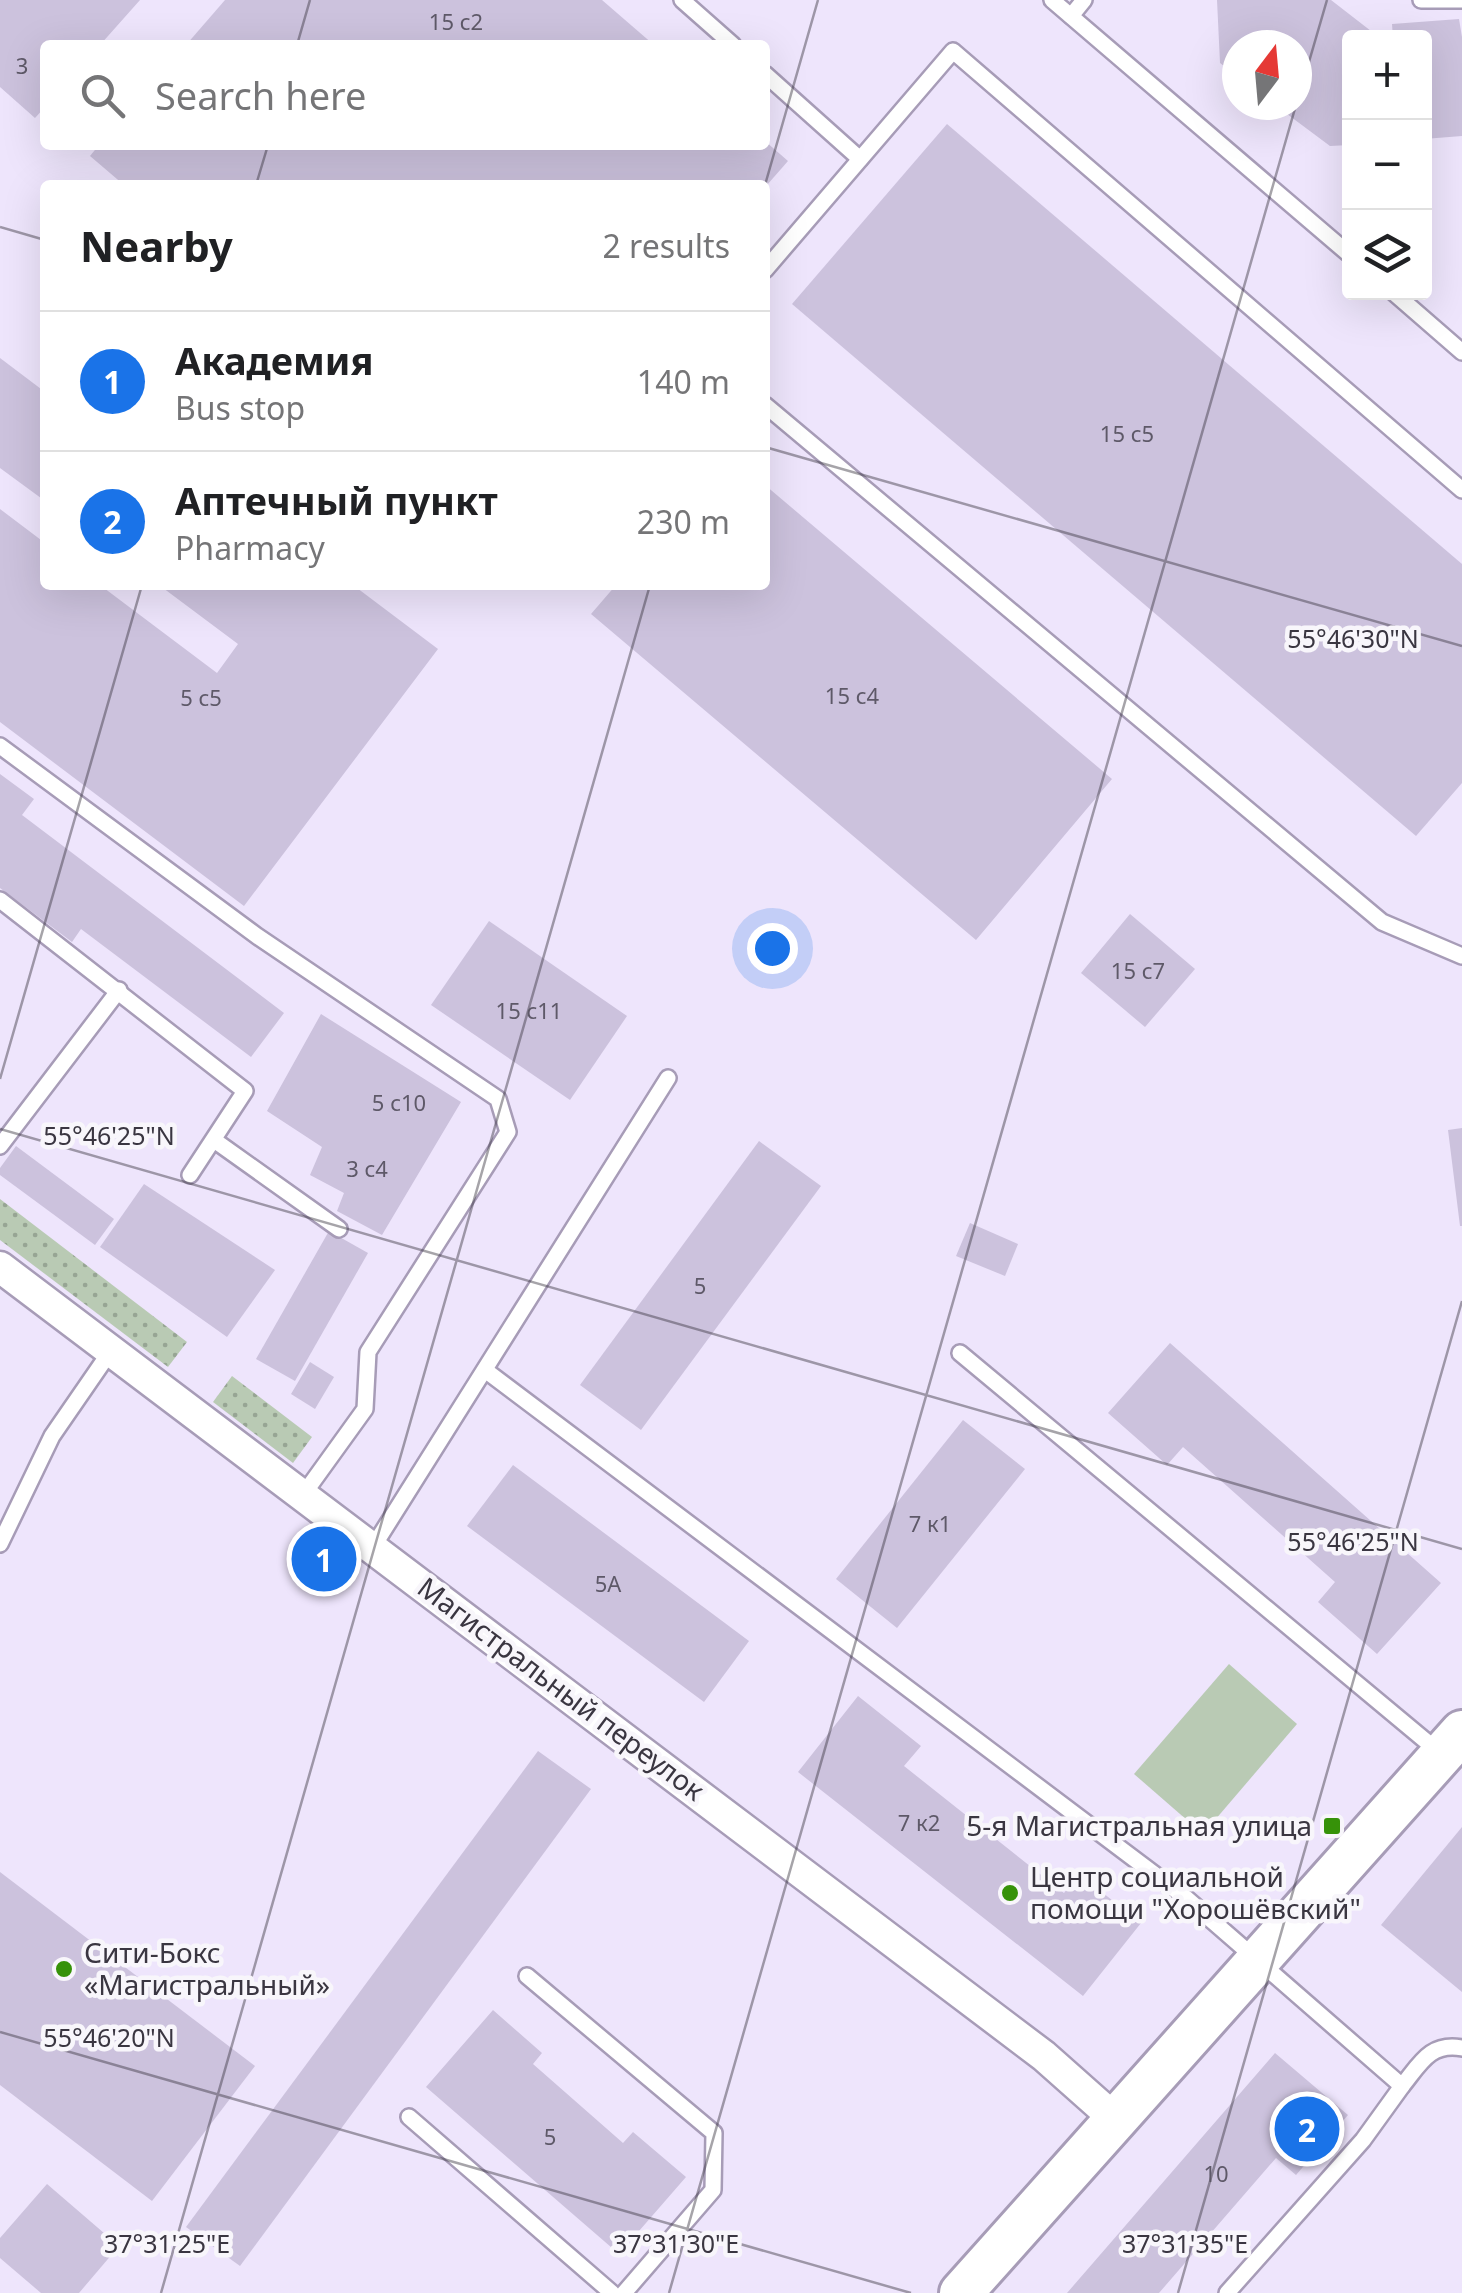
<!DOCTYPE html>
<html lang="en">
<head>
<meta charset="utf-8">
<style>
	:root { --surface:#fff; --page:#f6f6f6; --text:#202124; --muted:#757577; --line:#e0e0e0; --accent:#1a73e8 }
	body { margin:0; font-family:"Noto Sans",sans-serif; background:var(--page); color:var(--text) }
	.controls { position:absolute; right:30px; top:30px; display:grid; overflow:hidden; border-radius:10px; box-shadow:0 10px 40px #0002 }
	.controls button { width:90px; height:90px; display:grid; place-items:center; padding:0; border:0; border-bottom:2px solid var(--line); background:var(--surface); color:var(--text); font:50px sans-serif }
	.compass { position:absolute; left:1222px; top:30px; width:90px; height:90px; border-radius:50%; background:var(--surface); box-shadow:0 10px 40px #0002; rotate:16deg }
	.you { position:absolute; left:772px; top:948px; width:35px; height:35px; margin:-25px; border:8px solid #fff; border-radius:50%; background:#1a73e8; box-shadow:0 0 0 15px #1a73e833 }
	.badge { display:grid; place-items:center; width:65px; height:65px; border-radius:50%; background:var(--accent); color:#fff; font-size:32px; font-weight:700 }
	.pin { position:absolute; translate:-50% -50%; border:5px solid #fff; box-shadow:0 2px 10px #0006 }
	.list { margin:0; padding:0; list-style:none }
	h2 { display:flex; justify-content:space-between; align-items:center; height:130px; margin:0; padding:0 40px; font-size:42px }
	h2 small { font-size:32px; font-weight:400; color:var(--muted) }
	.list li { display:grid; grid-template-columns:65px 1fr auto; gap:30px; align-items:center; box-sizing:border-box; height:140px; padding:0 40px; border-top:2px solid var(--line) }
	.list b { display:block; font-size:38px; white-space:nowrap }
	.list p { margin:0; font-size:32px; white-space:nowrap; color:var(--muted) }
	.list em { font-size:32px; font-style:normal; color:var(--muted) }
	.icon { flex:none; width:55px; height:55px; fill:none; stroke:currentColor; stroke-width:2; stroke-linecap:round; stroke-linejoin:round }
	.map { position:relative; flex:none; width:1462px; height:2293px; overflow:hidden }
	.search { position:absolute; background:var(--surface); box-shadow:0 10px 40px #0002; left:40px; top:40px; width:730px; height:110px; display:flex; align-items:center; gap:25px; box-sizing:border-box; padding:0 35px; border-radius:10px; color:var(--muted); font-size:38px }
	.panel { position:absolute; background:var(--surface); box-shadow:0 10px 40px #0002; left:40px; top:180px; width:730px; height:410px; border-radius:10px }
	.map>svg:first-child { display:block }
</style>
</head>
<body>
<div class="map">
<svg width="1462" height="2293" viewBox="0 0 1462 2293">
	<defs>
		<pattern id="grass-dots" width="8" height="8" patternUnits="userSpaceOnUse" patternTransform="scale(2.5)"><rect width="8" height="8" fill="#b9cab4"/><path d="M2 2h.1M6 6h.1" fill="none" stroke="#97a594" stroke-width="1.8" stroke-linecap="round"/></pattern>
	</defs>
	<rect width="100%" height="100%" fill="#eee5fc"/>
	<g fill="url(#grass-dots)">
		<path d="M0 1199 187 1342 168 1367 0 1240Z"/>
		<path d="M232 1376 312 1437 293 1463 213 1402Z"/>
	</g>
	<path fill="#b9cab4" d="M1229 1664 1297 1724 1203 1834 1134 1774Z"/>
	<g fill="#ccc2dd">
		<path d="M0 0H140L100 45H45V107L35 118 0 87Z"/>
		<path d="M225 0H602L654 45H186Z"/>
		<path d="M1217 0H1331L1380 38H1350V145L1330 146 1275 105H1297V45H1237V76L1220 63Z"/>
		<path d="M1459 19 1462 37V136L1424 139V38H1393L1392 24Z"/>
		<path d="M947 124 1462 564V783L1416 836 792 304Z"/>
		<path d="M765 141 788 161 767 185H124L90 156 99 145H765Z"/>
		<path d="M0 358 45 392V501L0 468Z"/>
		<path d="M765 485 1112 779 976 940 591 614 616 585H765Z"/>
		<path d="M0 509 45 543V585H100L217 673 238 644 159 585H353L438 649 244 906 0 722Z"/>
		<path d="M0 774 34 799 22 815 284 1013 251 1057 81 929 72 942 0 888Z"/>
		<path d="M1130 914 1195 969 1145 1027 1081 973Z"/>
		<path d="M489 921 627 1016 570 1100 431 1005Z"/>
		<path d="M321 1014 461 1102 382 1235 337 1211 344 1193 310 1175 322 1147 267 1111Z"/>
		<path d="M1462 1128V1226H1460L1448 1130Z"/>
		<path d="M759 1141 821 1186 641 1430 580 1385Z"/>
		<path d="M16 1146 114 1219 95 1245 0 1175V1168Z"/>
		<path d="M144 1184 275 1270 227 1337 100 1247Z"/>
		<path d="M970 1223 1018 1244 1005 1276 956 1256Z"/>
		<path d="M329 1231 368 1253 295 1381 256 1359Z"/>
		<path d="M1170 1343 1441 1583 1377 1654 1318 1602 1335 1582 1183 1447 1167 1465 1108 1413Z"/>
		<path d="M310 1362 334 1377 315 1409 291 1394Z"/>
		<path d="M963 1420 1025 1469 897 1628 836 1579Z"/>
		<path d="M513 1465 749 1641 704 1702 467 1526Z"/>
		<path d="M858 1696 921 1746 904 1766 1064 1893 1079 1874 1141 1923 1083 1996 798 1772Z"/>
		<path d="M538 1751 591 1789 240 2266 186 2227Z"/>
		<path d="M1462 1827V1992L1381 1925Z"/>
		<path d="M0 1872 255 2066 152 2201 0 2085Z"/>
		<path d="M493 2010 542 2053 533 2064 623 2143 633 2132 686 2177 619 2254 426 2087Z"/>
		<path d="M1275 2053 1348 2115 1296 2175 1276 2158 1159 2293H1067Z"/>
		<path d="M47 2184 119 2246 79 2293H41L0 2258V2238Z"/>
	</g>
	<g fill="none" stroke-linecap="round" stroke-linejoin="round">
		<defs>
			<g id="lane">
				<path d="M682 0 733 45"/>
				<path d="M1052 0 1350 255"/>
				<path d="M1421 0H1462"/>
				<path d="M1071 16 1084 0"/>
				<path d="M765 74 860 159"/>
				<path d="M765 270 953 51 1462 490"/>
				<path d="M1393 292 1462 352"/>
				<path d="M765 405 1382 922 1462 956"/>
				<path d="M0 746 257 936 498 1099 508 1132 368 1352 365 1409 303 1495"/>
				<path d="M0 900 245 1091 190 1175"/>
				<path d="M214 1140 339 1229"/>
				<path d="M0 1146 119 990"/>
				<path d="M960 1353 1439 1752"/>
				<path d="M485 1370 1186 1898 1402 2086C1420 2064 1430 2042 1462 2048"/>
				<path d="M0 1544 52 1436 112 1349"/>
				<path d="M373 1547 668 1078"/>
				<path d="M527 1976 714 2133 713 2190 624 2293"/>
				<path d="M409 2117 612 2293"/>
				<path d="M1227 2293 1363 2140 1402 2086"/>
			</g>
			<path id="street" d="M0 1267 1044 2056 1115 2119"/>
			<path id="secondary" d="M961 2293 1462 1732"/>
		</defs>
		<use href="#lane" stroke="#a79cb7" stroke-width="20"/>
		<use href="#street" stroke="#a79cb7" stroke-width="35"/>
		<use href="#secondary" stroke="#a79cb7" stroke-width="48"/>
		<use href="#lane" stroke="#fff" stroke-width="15"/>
		<use href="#street" stroke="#fff" stroke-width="30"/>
		<use href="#secondary" stroke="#fff" stroke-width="42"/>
	</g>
	<path fill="none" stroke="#3a3641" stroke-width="2.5" stroke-opacity="0.45" d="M297 45 310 0M1297 103 1327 0M256 185 268 145M765 185 818 0M0 227 45 240M765 447 1462 646M0 1079 142 585M0 1129 1462 1549M0 2032 911 2293M161 2293 650 585M669 2293 1296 105M1178 2293 1462 1301"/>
	<g fill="#369209" stroke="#f8f6fb" stroke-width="4">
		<rect x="1322" y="1816" width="20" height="20" rx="5"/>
		<circle cx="1010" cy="1893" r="10"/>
		<circle cx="64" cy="1969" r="10"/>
	</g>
	<g text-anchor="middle" stroke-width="9" stroke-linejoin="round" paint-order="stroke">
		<g font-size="22" fill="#5e5968">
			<text x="456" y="30">15 с2</text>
			<text x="22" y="74">3</text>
			<text x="1127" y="442">15 с5</text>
			<text x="852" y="704">15 с4</text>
			<text x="201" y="706">5 с5</text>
			<text x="1138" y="979">15 с7</text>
			<text x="529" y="1019">15 с11</text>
			<text x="399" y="1111">5 с10</text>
			<text x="367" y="1177">3 с4</text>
			<text x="700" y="1294">5</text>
			<text x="930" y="1532">7 к1</text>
			<text x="608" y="1592">5А</text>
			<text x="919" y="1831">7 к2</text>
			<text x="550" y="2145">5</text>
			<text x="1216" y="2182">10</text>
		</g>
		<g font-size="28" fill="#3a3641" stroke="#f8f6fb">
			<text transform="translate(561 1689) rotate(37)" y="10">Магистральный переулок</text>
		</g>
		<g font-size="28" fill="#3a3641" stroke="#f8f6fb" text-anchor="start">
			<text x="1312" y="1836" text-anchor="end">5-я Магистральная улица</text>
			<text x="1030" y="1887">Центр социальной<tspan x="1030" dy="32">помощи "Хорошёвский"</tspan></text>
			<text x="84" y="1963">Сити-Бокс<tspan x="84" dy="32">«Магистральный»</tspan></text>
		</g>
	</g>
	<g font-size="25" text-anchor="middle" fill="#3a3641" stroke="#f8f6fb" stroke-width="9" stroke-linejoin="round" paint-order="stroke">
		<text x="1353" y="648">55°46'30"N</text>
		<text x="109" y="1145">55°46'25"N</text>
		<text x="1353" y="1551">55°46'25"N</text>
		<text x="109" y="2047">55°46'20"N</text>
		<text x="167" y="2253">37°31'25"E</text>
		<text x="676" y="2253">37°31'30"E</text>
		<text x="1185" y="2253">37°31'35"E</text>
	</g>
</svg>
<div class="controls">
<button>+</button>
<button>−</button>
<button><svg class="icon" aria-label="layers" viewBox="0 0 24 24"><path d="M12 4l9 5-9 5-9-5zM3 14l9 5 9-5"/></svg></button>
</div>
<svg class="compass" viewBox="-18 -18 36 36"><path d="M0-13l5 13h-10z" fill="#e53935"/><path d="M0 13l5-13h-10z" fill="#757577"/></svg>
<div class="you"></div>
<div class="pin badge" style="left:324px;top:1559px">1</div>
<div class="pin badge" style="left:1307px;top:2129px">2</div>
<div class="search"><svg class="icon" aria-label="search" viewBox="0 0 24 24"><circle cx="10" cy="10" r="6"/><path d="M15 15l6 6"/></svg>Search here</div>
<section class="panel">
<h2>Nearby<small>2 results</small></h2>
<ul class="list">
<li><span class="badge">1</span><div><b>Академия</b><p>Bus stop</p></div><em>140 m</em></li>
<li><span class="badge">2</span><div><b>Аптечный пункт</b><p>Pharmacy</p></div><em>230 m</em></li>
</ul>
</section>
</div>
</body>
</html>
